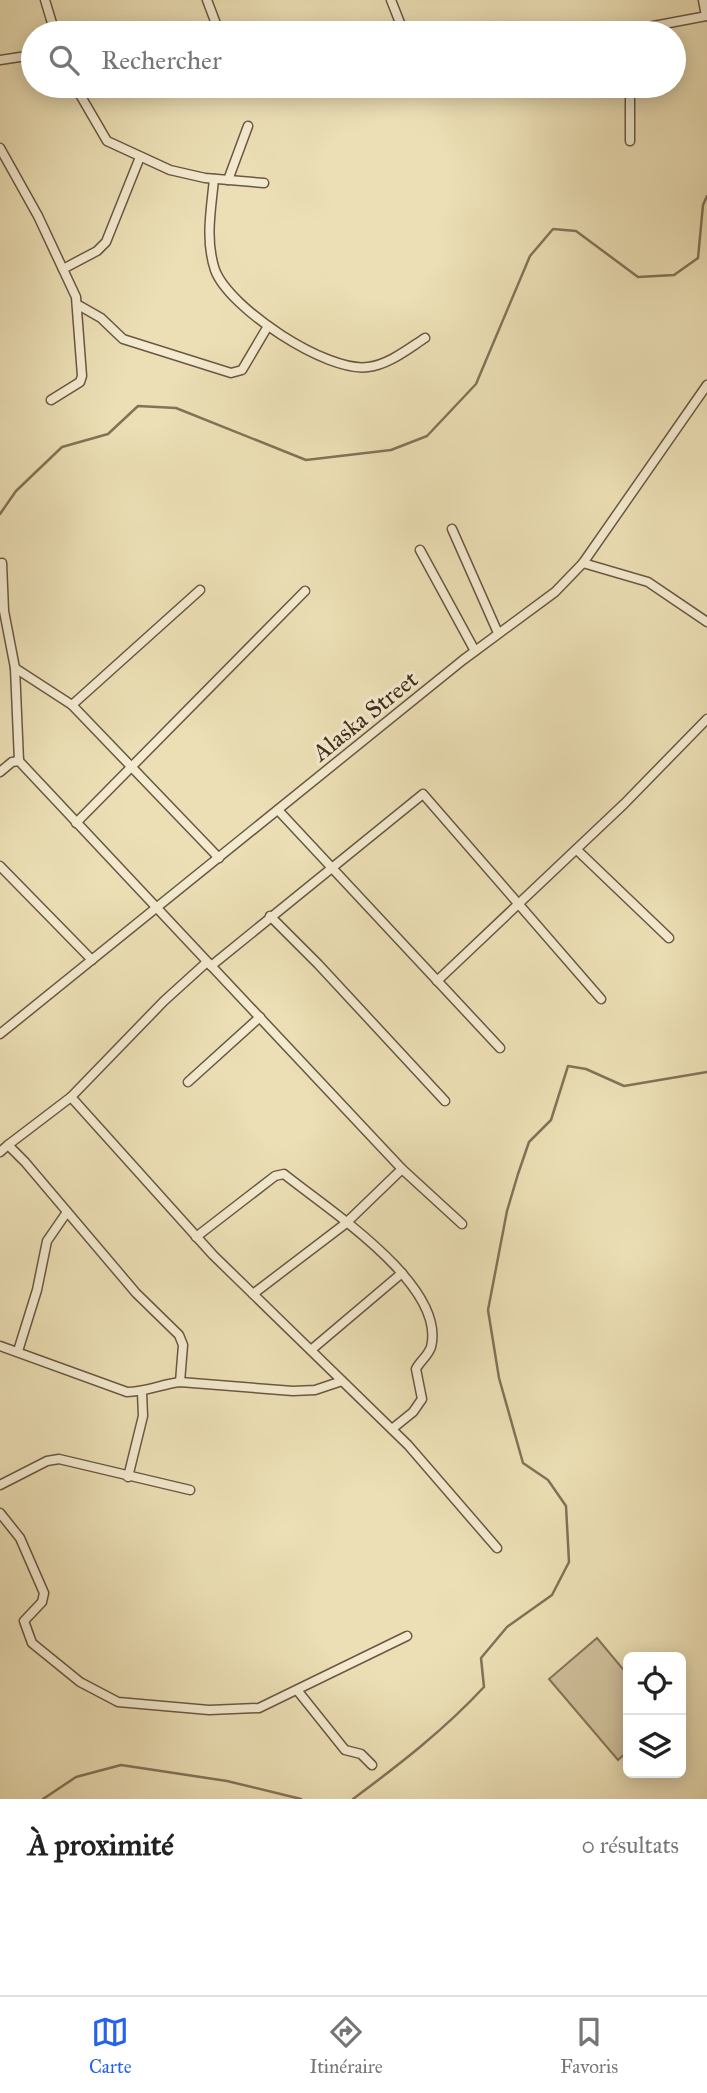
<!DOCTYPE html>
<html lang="fr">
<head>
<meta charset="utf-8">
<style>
	:root { --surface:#fff; --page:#f2f2f2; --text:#222; --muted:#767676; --line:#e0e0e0; --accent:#2563eb }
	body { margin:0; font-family:"IM FELL Great Primer",serif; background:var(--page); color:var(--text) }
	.controls { position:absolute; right:21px; bottom:21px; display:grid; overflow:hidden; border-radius:10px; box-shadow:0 4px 18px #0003 }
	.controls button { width:63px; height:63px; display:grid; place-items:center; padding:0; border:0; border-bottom:2px solid var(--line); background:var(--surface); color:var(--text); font:35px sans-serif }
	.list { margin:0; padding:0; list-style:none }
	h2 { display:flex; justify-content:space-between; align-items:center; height:91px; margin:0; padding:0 28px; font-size:30px }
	h2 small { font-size:23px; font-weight:400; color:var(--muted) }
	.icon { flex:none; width:38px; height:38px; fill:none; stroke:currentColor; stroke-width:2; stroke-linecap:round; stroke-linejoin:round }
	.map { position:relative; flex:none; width:707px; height:1799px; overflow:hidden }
	.search { position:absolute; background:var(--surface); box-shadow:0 4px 18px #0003; left:21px; right:21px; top:21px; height:77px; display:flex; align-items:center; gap:18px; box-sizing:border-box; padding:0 24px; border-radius:38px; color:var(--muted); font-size:26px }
	.sheet { height:196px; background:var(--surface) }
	nav { display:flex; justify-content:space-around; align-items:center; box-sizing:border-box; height:98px; border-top:2px solid var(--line); background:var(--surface); font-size:19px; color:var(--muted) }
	nav a { display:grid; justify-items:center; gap:4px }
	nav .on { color:var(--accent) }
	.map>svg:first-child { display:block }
</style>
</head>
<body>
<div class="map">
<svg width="707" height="1799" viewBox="0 0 707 1799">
	<rect width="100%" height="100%" fill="#ecdfb5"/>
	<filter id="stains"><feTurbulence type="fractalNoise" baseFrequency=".00286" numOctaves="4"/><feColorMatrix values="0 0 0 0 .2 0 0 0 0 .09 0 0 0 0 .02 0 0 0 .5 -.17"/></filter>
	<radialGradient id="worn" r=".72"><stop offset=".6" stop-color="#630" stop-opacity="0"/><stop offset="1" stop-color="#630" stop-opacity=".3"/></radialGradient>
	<path fill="#cfc09b" stroke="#87765b" stroke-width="2" d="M597 1638 628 1675V1751L618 1760 549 1679Z"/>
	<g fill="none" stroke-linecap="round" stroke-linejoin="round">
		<g stroke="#837258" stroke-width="2.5">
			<path d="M0 514 16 491 62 447 108 434 138 406 176 408 306 460 391 450 427 436 476 384 530 256 553 229 576 231 638 277 674 275 698 258 703 205 707 196"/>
			<path d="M43 1799 76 1777 121 1765 227 1781 301 1799"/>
			<path d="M353 1799C400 1764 444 1730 484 1687L481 1658 507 1627 552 1595 569 1562 566 1506 548 1480 523 1463 499 1378 488 1310 507 1211 518 1174 529 1142 551 1120 568 1066 586 1069 624 1086 707 1072"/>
		</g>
		<defs>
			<g id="minor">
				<path d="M45 0 55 33"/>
				<path d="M207 0 218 29"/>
				<path d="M391 0 404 33"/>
				<path d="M703 0 706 16"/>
				<path d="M173 33 218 29 315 33"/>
				<path d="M616 33 707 16"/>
				<path d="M0 60 33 55"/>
				<path d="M75 86 107 141 170 170 205 178 264 183"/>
				<path d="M630 86V141"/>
				<path d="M0 148 38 216 76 297 82 376 80 382 51 400"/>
				<path d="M214 179C211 210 205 240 215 270 229 308 327 373 368 367 388 365 408 349 425 338"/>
				<path d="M228 180 248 126"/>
				<path d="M63 269 97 251 106 242 140 157"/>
				<path d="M80 306 101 318 123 339 231 373 242 370 268 326"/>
				<path d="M452 529 498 633"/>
				<path d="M420 550 475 651"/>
				<path d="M2 563 4 611 15 668 19 761"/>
				<path d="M583 563 648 582 707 622"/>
				<path d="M15 668 72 705 219 858"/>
				<path d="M72 705 200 590"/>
				<path d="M19 761 402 1169 462 1224"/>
				<path d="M0 772 12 762 19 761"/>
				<path d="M278 810 500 1048"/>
				<path d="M76 823 305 591"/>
				<path d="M577 850 669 938"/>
				<path d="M0 866 92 960"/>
				<path d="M270 916 318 964 445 1101"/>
				<path d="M207 962 164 1001 71 1097 213 1255 408 1445 497 1548"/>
				<path d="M211 966 423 794 601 999"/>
				<path d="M437 981 624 804 707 719"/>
				<path d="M0 1034 463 660 555 592 583 563 707 385"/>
				<path d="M188 1082 260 1017"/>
				<path d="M8 1145 71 1097"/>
				<path d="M0 1152 8 1145 25 1162 136 1293 179 1335 183 1345 180 1382"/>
				<path d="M196 1237 275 1176 284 1174C326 1208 447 1285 431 1347 428 1356 420 1361 416 1369L422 1399 413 1412 392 1429"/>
				<path d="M253 1294 345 1224 402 1169"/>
				<path d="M0 1346 127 1392C146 1392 162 1384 180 1382L293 1391 315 1390 342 1381"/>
				<path d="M311 1350 402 1273"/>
				<path d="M18 1351 37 1290 47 1241 67 1212"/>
				<path d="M128 1477 143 1416 142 1392"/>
				<path d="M0 1485 47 1461 59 1459 190 1490"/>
				<path d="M0 1513 20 1538 44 1593 42 1602 24 1621 32 1643 80 1682 118 1702 209 1710 259 1708 407 1636"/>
				<path d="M297 1690 345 1750 361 1754 372 1765"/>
			</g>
		</defs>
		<use href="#minor" stroke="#6a5842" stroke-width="11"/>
		<use href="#minor" stroke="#f3eacf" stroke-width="8"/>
	</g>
	<g text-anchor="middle" stroke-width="6" stroke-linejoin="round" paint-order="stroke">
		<g font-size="24" fill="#3f2b1b" stroke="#f3eacf">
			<text transform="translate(365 716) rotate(-39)" y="8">Alaska Street</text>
		</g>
	</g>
	<rect width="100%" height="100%" filter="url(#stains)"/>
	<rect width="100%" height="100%" fill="url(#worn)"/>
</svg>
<div class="controls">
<button><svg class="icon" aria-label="locate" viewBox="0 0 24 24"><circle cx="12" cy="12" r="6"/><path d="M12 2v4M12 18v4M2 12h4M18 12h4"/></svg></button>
<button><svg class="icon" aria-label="layers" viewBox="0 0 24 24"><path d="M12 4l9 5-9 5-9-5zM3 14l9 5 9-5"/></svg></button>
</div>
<div class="search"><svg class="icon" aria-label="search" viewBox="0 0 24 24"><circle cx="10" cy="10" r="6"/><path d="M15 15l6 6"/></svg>Rechercher</div>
</div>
<section class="sheet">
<h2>À proximité<small>0 résultats</small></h2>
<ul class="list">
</ul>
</section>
<nav>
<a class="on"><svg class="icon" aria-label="map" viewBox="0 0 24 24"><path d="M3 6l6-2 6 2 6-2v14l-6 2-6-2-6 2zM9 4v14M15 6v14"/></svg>Carte</a>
<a><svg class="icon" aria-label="directions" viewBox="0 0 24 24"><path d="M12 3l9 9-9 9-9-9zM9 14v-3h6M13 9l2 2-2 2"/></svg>Itinéraire</a>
<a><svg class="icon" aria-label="saved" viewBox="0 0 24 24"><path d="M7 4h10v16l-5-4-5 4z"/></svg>Favoris</a>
</nav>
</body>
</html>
